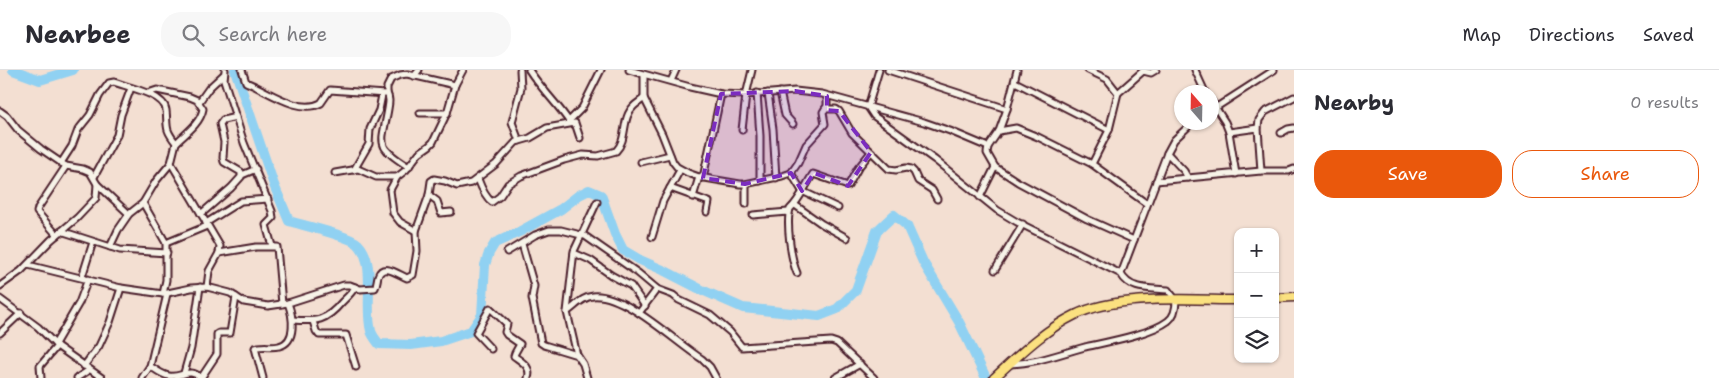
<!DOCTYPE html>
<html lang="en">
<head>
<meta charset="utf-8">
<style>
	:root { --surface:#fff; --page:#f7f7f7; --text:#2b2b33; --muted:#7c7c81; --line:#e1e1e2; --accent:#ea580c }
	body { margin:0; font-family:"Shantell Sans",sans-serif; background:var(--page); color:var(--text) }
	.controls { position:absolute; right:15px; bottom:15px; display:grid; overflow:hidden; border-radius:10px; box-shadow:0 1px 4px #0004 }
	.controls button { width:45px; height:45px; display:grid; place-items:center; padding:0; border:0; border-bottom:1px solid var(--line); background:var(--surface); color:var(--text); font:25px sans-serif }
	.compass { position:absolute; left:1174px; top:15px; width:45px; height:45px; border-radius:50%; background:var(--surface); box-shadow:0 1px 4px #0004; rotate:340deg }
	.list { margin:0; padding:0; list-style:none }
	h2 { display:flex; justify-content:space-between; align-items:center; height:65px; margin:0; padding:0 20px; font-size:21px }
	h2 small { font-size:16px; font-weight:400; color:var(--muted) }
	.actions { display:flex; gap:10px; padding:15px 20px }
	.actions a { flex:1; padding:11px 0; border:1px solid var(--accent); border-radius:20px; text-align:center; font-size:18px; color:var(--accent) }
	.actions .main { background:var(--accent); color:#fff }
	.icon { flex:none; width:28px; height:28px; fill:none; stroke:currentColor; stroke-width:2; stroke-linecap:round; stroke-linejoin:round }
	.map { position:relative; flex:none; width:1294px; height:308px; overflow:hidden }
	header { display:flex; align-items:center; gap:30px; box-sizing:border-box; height:70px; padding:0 25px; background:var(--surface); border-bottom:1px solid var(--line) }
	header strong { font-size:24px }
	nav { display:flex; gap:28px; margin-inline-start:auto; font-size:18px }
	.search { width:350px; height:45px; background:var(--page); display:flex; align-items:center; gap:12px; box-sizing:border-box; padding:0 18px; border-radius:20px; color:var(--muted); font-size:19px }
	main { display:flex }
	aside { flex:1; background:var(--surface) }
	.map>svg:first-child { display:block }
</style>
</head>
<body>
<header>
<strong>Nearbee</strong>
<div class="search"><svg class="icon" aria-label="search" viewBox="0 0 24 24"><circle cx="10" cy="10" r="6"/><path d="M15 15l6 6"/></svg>Search here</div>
<nav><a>Map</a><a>Directions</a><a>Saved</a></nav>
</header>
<main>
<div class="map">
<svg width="1294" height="308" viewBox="0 0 1294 308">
	<rect width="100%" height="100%" fill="#f3dfd2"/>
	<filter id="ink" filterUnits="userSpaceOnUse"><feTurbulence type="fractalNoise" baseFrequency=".02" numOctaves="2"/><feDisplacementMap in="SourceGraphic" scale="10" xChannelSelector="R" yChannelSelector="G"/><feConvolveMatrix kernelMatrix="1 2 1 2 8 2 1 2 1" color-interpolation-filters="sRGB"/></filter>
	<g filter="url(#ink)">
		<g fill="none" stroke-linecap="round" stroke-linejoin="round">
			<g stroke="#90d1f2" stroke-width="10">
				<path d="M13 0 40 10 73 0"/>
				<path d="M235 0 274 115 289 151C302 155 350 166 358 174 377 193 364 236 371 261 372 265 376 270 379 274L411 275 441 271 471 261 482 245 485 195 489 183 495 173 519 162 561 139 579 125 589 120 601 125 615 164 623 180 640 190 663 200 702 220 743 238 819 246 837 239 856 220 877 161 894 145 907 156 923 192 959 252 986 308"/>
			</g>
			<defs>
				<g id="street">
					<path d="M225 0 224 10 244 73 272 141 273 148 266 155 272 176"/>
					<path d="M242 0 246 12 248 13C268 21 300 45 321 33L330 20 385 24 387 23V17L391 9 400 5 407 4 455 15"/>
					<path d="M529 0C541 19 558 34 570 53"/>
					<path d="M629 0 690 17 721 24 746 25 795 21 822 24 924 52 950 61 988 77"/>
					<path d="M879 0 868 37 874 46 935 90 997 140 1017 152 1121 204C1130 221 1151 218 1168 220L1176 230C1176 238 1175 246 1168 251 1151 264 1107 272 1085 277 1059 284 1037 293 1010 294"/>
					<path d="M888 0 1007 39"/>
					<path d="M1017 0 1007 39 999 61 988 77 987 83 995 97 1018 112 1087 149 1134 170"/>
					<path d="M1088 0 1107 9 1118 23 1109 60 1092 94"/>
					<path d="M1195 0 1205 22"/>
					<path d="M644 5V28L662 64 673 92 677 97 688 103 699 107 740 114H745L782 106 791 103 798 93 806 75 825 54 823 42 827 36V26"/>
					<path d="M414 6 419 0"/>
					<path d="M671 11 676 0"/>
					<path d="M1015 12 1109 60"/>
					<path d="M780 22 785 45 793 54"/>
					<path d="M148 23 157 20 190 27 197 30 203 39C200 54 186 63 176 73"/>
					<path d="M387 23C390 29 389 33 388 39 382 75 374 75 409 97"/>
					<path d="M757 23 760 66V111"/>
					<path d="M768 23 773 59 776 108"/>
					<path d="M1118 23 1143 1 1151 3 1156 0"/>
					<path d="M199 32 209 18 223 5"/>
					<path d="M1212 32 1225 52 1229 62 1236 104"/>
					<path d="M825 39H836L839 41 852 63 889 99 896 100 906 98 911 99 914 102 918 111 932 120 937 129"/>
					<path d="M1212 40 1274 0"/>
					<path d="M0 41 7 46 18 60 41 79 66 96 83 99 90 102 97 114 96 128 77 148 51 170 21 201 0 216"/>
					<path d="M420 43H447"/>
					<path d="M569 51 582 38 601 0"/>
					<path d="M1258 58 1259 50 1265 42 1294 27"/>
					<path d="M742 60 746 25 752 0"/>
					<path d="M999 61 1016 58 1038 67 1092 94 1147 134"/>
					<path d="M1229 62 1258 58 1261 101"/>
					<path d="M1281 63 1288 59 1294 58"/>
					<path d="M519 71 512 52 521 18 520 0"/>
					<path d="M1167 83 1184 101 1188 108"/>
					<path d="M641 92 670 85"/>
					<path d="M61 93 72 76 78 60 90 45 100 25 109 13 114 12C127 17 164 24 166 40 168 57 164 58 176 73L171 93 156 111 143 133 129 144 118 160 110 177"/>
					<path d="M171 93 220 176 219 183 209 201 207 217"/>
					<path d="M354 100 369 74 370 59 379 40 382 25"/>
					<path d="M335 103 358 99 376 107H397L406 100 419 83 429 76 433 72 447 43 455 15 463 0"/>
					<path d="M791 103 802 121 838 138"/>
					<path d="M242 105 256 99"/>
					<path d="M94 107 117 65 121 45 131 18"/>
					<path d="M397 107 390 120 393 143 400 152 416 161"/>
					<path d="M703 108 721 24"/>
					<path d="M478 109C481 117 485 127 492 132L500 126 508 114 521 106 564 90 583 85 598 86 616 81C628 69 621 48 634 36 637 33 641 31 644 28"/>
					<path d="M1156 111 1261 101H1289L1294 99"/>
					<path d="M97 114 129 144"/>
					<path d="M670 118 709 132 707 142"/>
					<path d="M429 125 437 131 441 143 451 142"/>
					<path d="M693 127 699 107"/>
					<path d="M980 127 995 97"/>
					<path d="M143 133 166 173V210L163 224"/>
					<path d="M746 134V114"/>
					<path d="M795 135 822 154 847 168"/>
					<path d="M201 144 231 118 241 107V102L224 92 223 88 224 72 220 54 223 50 236 47"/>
					<path d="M753 145 788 142"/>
					<path d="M206 153 241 131 268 129"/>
					<path d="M61 161 120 180 167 183"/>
					<path d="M57 165 37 142 38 138 66 96"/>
					<path d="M652 167 663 131 680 100"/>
					<path d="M166 173 207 156"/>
					<path d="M522 174 534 216 532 228 541 273 544 275 577 285"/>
					<path d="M507 182 535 165 549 160H561L585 166 638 203 657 219 673 225 679 230 710 245 730 262 742 277 831 271 837 273 874 308"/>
					<path d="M219 183 256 177H277L282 234"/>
					<path d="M574 183 590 190 611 205 631 216 645 236"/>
					<path d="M28 195 121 218 163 224 191 218 207 217 230 223 244 232 268 236 288 233 344 215H350L360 219 375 218C377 214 377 210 378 206 383 192 399 205 407 208L413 205 417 181 416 161 429 125 431 111 434 109 445 111 457 116 471 113 496 94 516 72 530 68 547 58 575 53 580 68"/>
					<path d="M995 200 1023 154"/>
					<path d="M797 203C791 190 786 153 790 139 800 130 805 116 813 104L848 116 858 98 871 82"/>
					<path d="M1121 204 1167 83 1174 70 1193 52"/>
					<path d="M82 207 93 172"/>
					<path d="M0 229 38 257 57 276 102 308"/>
					<path d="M567 242 574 181 597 132"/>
					<path d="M639 243 657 219"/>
					<path d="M293 250C317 252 326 251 342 232 347 227 352 223 355 217"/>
					<path d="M313 251 316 261 319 265H346L356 297"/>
					<path d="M0 263 21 243"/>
					<path d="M55 274 79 233 88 209"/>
					<path d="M491 279 476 263 490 238 507 254 505 262 507 265 520 274 515 283 514 286C522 292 532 297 528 308"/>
					<path d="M84 296 99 276 110 252 121 218"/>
					<path d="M150 296C156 300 162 305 169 306 182 308 189 297 201 308"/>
					<path d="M184 303 191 278 200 217"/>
					<path d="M41 308 40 296 57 276"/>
					<path d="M77 308 89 300"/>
					<path d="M142 308 150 296 167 224"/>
					<path d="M201 308 217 284V264L219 263H230L236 227"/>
					<path d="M263 308 255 278C262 275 271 278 279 276 297 272 293 246 288 233"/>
					<path d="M587 308 583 294 577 285 567 242C576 236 582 227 593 226 625 223 675 272 702 289L710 297 716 308"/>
					<path d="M835 308 860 294"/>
				</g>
				<g id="primary">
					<path d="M1275 228 1294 227"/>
					<path d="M994 308C1019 285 1044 260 1075 245 1117 224 1191 230 1238 230"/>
				</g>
			</defs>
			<use href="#street" stroke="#4a1f2b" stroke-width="9"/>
			<use href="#primary" stroke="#4a1f2b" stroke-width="11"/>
			<use href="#street" stroke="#f7f3e8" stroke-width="5"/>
			<use href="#primary" stroke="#fbe180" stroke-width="8"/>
		</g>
	</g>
	<path fill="#7b2cbf" fill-opacity="0.2" stroke="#7b2cbf" stroke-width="4" stroke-dasharray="10 6" stroke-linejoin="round" d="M795 21 827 26V40L839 41 871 82 848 116 814 103 802 121 791 103 745 114 703 108 721 24Z"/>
</svg>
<div class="controls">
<button>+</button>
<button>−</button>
<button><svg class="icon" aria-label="layers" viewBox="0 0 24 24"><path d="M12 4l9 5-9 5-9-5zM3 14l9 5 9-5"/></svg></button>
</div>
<svg class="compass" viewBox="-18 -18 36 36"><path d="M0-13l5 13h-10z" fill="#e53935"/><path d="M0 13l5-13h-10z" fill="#7c7c81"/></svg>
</div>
<aside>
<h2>Nearby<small>0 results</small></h2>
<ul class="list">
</ul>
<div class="actions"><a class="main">Save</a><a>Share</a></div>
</aside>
</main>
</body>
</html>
